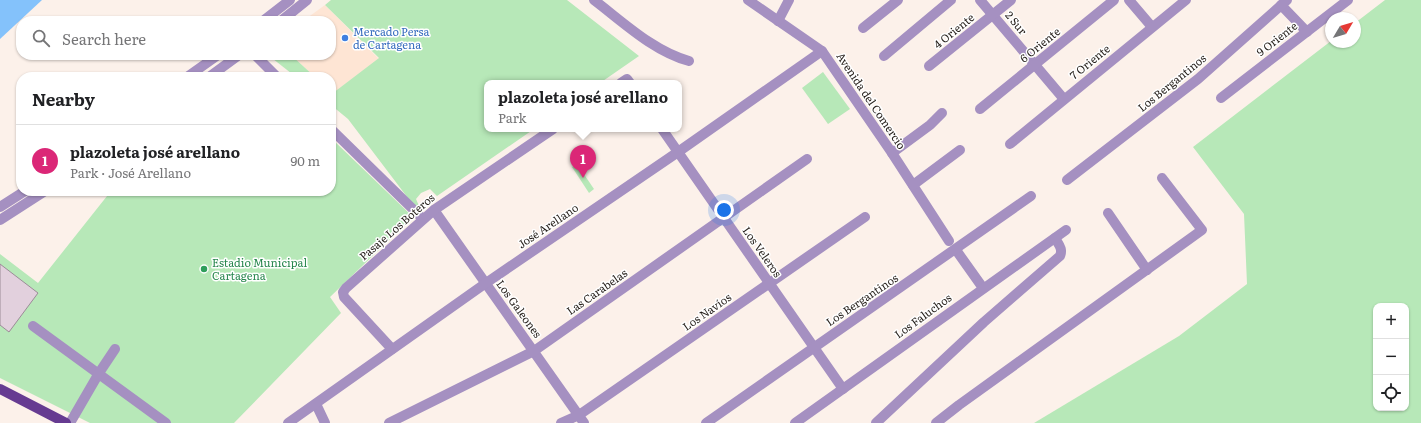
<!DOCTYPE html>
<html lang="en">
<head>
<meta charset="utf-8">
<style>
	:root { --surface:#fff; --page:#f6f6f6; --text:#202124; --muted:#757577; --line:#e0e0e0; --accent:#db2777 }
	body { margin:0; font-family:Literata,serif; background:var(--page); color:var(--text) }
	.controls { position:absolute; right:12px; bottom:12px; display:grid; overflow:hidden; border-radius:8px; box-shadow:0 1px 3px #0004 }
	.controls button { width:36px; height:36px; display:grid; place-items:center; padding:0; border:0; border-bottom:1px solid var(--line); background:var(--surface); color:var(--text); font:20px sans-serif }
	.compass { position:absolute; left:1325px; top:12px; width:36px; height:36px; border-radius:50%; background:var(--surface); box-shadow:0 1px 3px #0004; rotate:52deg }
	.you { position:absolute; left:724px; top:210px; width:14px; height:14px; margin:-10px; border:3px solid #fff; border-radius:50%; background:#1a73e8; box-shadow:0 0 0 6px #1a73e833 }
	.badge { display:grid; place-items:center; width:26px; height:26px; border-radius:50%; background:var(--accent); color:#fff; font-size:13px; font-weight:700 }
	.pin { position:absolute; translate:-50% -33px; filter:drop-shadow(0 1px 2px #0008) }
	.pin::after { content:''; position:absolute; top:21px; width:14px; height:12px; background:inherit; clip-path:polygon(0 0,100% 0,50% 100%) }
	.popup { position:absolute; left:484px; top:80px; width:198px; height:52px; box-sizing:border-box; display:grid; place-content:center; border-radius:8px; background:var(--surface); filter:drop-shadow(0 1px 3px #0005); font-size:13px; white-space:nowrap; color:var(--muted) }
	.popup b { font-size:15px; color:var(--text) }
	.popup::after { content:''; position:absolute; left:50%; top:100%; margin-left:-8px; border:8px solid transparent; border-top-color:var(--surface) }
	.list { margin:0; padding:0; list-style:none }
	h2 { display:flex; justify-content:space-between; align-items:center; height:52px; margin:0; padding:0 16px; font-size:17px }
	h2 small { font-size:13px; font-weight:400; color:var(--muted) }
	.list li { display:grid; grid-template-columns:26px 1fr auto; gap:12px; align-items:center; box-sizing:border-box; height:72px; padding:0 16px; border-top:1px solid var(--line) }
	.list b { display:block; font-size:15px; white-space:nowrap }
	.list p { margin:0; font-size:13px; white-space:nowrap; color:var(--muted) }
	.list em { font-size:13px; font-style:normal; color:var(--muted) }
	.icon { flex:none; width:22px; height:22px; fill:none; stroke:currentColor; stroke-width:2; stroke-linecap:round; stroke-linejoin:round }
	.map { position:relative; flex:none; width:1421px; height:423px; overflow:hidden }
	.search { position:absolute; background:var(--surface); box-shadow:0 1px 3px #0004; left:16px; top:16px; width:320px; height:44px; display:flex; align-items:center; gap:10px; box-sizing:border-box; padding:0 14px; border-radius:16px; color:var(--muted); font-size:15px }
	.panel { position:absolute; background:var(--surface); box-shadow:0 1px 3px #0004; left:16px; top:72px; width:320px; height:124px; border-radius:16px }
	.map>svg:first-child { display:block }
</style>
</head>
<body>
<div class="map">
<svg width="1421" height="423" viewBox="0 0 1421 423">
	<rect width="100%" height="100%" fill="#fcf1ea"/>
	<path fill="#fee5d4" d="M325 5 379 59 333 93 331 92V77H315L291 55H331V21H303Z"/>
	<g fill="#b7e8b8" fill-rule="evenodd">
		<path d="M331 0H567L639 56 600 83H487V129H534L437 196 430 189 421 193 416 199 419 206H414L348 119 331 105V92L333 93 379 58 325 5Z"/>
		<path d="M1385 0H1421V423H1034L1179 336 1247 284 1244 214 1193 147 1331 41 1355 42V23ZM1376 306H1406V408H1376Z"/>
		<path d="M268 55H291L315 77H296Z"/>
		<path d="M823 72 850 109 828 124 802 88Z"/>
		<path d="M331 138 413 217 330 297 341 313 234 423H90L0 378V254L38 283 111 191H160L167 196 174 191H331Z"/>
		<path d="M577 164 594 189 589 193 572 167Z"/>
	</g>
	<path fill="#84c2fb" d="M0 0H42L0 39Z"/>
	<path fill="#e2d0dd" stroke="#9c8c98" d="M0 264 38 293 9 332 0 325Z"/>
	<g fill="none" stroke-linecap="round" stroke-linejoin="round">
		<g stroke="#a590c1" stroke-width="10">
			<path d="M594 0C623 22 653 51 689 61"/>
			<path d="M748 0 822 51 892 153 949 241"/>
			<path d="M980 0 1063 98"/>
			<path d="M1129 0 1152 27"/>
			<path d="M1281 5 1307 32"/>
			<path d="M263 21 290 0"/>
			<path d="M281 21 307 0"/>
			<path d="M778 21 789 0"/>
			<path d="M863 28 898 0"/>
			<path d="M255 55 277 77"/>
			<path d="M884 56 951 0"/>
			<path d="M929 66 1011 0"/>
			<path d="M187 77 218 55"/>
			<path d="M209 77 239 55"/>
			<path d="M621 83 627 79 630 83"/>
			<path d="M1221 98 1348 0"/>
			<path d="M980 109 1114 0"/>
			<path d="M331 129 423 219"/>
			<path d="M662 129 843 389"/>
			<path d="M1010 144 1186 0"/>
			<path d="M892 153 930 125 942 113"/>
			<path d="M1067 180 1198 79 1287 0"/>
			<path d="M913 185 960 150"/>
			<path d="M0 207 25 191"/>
			<path d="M434 210 584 423"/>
			<path d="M1108 213 1147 270"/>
			<path d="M0 220 45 191"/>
			<path d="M956 250 983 288"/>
			<path d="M33 326 166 423"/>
			<path d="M392 349 344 297 343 292 346 288 434 210 553 129"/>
			<path d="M316 404 325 423"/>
			<path d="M70 423 99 373 115 349"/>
			<path d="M288 423 486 283 678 152 822 51"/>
			<path d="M389 423 534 351 807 159"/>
			<path d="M561 423 579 415 865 217"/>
			<path d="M706 423 1031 196"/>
			<path d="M795 423 1066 230"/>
			<path d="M876 423 984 322 1060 256C1063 249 1059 245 1055 238"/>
			<path d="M936 423 959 405 1202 230 1162 178"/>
		</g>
		<path stroke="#663b91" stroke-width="10" d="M0 389 66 423"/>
	</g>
	<circle fill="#3f7fe0" stroke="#fff" stroke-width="1.5" cx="345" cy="38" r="4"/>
	<circle fill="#2e9e5b" stroke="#fff" stroke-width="1.5" cx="204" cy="269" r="4"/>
	<g text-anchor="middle" stroke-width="3" stroke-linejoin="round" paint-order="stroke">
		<g font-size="11" fill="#251f1a" stroke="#fff">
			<text transform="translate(1016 23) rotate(50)" y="4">2 Sur</text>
			<text transform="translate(954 31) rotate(-39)" y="4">4 Oriente</text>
			<text transform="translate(1277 39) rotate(-38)" y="4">9 Oriente</text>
			<text transform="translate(1040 45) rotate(-39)" y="4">6 Oriente</text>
			<text transform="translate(1090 62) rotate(-39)" y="4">7 Oriente</text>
			<text transform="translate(1172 83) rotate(-39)" y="4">Los Bergantinos</text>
			<text transform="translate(871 101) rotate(56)" y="4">Avenida del Comercio</text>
			<text transform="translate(548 226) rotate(-34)" y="4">José Arellano</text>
			<text transform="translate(397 227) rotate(-41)" y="4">Pasaje Los Boteros</text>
			<text transform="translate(762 252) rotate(55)" y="4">Los Veleros</text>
			<text transform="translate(597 292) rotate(-35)" y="4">Las Carabelas</text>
			<text transform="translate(862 300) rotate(-34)" y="4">Los Bergantinos</text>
			<text transform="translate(519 309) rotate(54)" y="4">Los Galeones</text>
			<text transform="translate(707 312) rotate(-35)" y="4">Los Navíos</text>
			<text transform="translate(923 316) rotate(-36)" y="4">Los Faluchos</text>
		</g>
		<g font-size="11" fill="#366cbe" stroke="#fff" text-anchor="start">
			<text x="353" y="36">Mercado Persa<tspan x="353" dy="13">de Cartagena</tspan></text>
		</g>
		<g font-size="11" fill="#27864d" stroke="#fff" text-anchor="start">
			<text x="212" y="267">Estadio Municipal<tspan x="212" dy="13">Cartagena</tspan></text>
		</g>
	</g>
</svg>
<div class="controls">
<button>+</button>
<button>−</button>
<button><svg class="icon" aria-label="locate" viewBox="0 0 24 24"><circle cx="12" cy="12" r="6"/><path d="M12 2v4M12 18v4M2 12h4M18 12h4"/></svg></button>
</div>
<svg class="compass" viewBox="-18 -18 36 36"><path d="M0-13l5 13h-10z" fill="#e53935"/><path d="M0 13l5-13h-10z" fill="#757577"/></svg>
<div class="you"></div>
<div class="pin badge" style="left:583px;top:178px">1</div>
<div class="popup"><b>plazoleta josé arellano</b>Park</div>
<div class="search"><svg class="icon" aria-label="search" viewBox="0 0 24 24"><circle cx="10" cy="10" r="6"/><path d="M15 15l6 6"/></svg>Search here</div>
<section class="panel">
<h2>Nearby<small></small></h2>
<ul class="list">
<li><span class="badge">1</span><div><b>plazoleta josé arellano</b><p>Park · José Arellano</p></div><em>90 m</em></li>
</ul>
</section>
</div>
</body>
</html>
